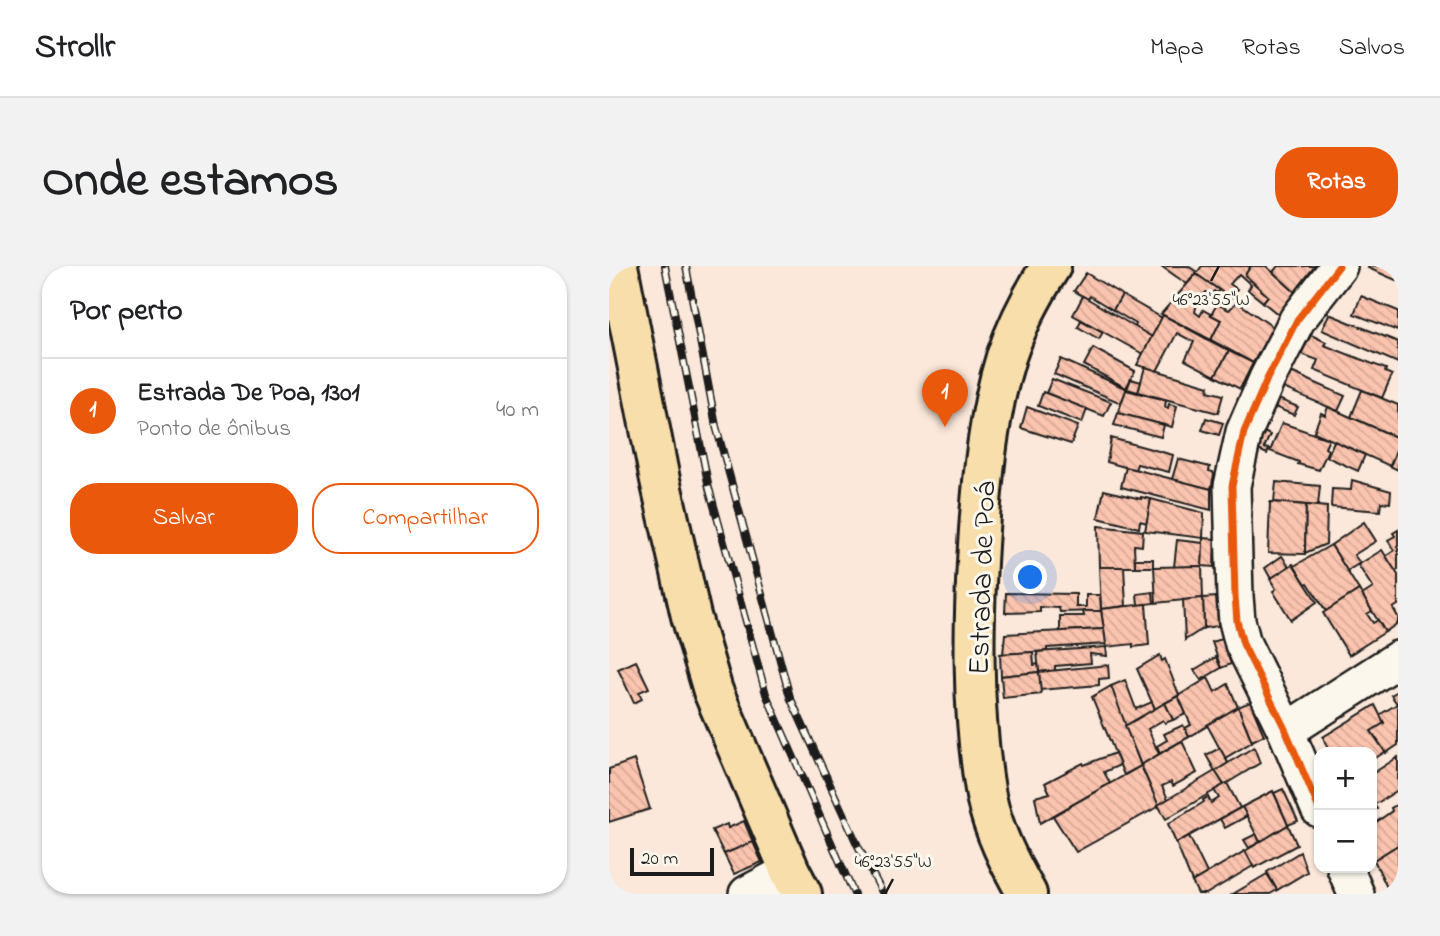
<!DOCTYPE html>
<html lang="pt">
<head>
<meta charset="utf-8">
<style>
	:root { --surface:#fff; --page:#f2f2f2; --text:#202124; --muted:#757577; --line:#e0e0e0; --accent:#ea580c }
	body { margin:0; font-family:"Indie Flower",sans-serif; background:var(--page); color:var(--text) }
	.controls { position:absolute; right:21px; bottom:21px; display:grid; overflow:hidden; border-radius:14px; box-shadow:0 2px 5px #0004 }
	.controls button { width:63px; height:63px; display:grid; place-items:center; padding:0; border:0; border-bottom:2px solid var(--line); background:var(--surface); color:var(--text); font:35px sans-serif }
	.scale { position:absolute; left:21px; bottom:18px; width:84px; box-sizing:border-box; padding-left:7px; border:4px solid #1c1c1c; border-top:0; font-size:19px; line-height:24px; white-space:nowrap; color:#1c1c1c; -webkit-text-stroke:5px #fbf7ec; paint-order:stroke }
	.you { position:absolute; left:422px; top:312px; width:24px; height:24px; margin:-18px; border:5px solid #fff; border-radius:50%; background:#1a73e8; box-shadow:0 0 0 10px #1a73e833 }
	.badge { display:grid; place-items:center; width:46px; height:46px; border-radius:50%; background:var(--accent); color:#fff; font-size:23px; font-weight:700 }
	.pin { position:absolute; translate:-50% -58px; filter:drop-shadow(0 2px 4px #0008) }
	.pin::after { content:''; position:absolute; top:37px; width:24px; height:21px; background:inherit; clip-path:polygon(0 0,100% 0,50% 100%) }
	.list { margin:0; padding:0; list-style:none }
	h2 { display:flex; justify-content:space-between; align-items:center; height:91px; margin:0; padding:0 28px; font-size:30px }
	h2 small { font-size:23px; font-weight:400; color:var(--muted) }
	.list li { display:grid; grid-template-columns:46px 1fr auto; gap:21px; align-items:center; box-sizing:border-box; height:105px; padding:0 28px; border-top:2px solid var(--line) }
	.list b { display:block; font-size:26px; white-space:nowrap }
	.list p { margin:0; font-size:23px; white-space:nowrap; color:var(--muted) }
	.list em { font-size:23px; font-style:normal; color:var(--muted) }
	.actions { display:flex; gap:14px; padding:21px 28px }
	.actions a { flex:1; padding:16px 0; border:2px solid var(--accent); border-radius:28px; text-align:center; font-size:24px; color:var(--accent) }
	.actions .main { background:var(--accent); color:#fff }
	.map { position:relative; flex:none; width:789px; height:628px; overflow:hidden; border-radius:28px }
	header { display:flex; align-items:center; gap:42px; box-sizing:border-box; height:98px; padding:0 35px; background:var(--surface); border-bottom:2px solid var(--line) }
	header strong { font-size:33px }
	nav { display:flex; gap:38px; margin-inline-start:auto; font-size:24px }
	.intro { display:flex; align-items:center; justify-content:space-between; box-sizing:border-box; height:168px; padding:0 42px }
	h1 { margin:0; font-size:49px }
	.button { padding:18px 32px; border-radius:28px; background:var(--accent); color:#fff; font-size:24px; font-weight:700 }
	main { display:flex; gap:42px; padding:0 42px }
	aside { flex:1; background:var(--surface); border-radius:28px; box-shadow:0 2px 5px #0004 }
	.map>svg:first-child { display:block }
</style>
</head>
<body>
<header>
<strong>Strollr</strong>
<nav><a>Mapa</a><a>Rotas</a><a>Salvos</a></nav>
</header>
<div class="intro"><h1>Onde estamos</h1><a class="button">Rotas</a></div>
<main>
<aside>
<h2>Por perto<small></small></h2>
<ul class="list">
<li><span class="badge">1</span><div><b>Estrada De Poa, 1301</b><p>Ponto de ônibus</p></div><em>40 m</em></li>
</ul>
<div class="actions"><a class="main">Salvar</a><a>Compartilhar</a></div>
</aside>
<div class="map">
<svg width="789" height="628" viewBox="0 0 789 628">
	<defs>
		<pattern id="building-back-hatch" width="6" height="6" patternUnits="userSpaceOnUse" patternTransform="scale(1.75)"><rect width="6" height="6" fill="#fbc4af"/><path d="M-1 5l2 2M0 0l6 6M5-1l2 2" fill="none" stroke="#d7a896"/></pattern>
	</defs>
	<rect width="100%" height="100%" fill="#fbe8da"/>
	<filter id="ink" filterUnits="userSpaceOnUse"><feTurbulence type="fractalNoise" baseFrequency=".0143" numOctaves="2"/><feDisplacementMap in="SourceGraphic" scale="14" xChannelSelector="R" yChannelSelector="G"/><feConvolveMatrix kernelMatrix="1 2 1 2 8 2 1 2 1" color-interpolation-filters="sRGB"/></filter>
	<g filter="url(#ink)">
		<g fill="url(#building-back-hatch)" stroke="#1c1c1c" stroke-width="2">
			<path d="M552 0H579L588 6 578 18Z"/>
			<path d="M593 0H642L636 9 659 30 654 36 639 24 642 19 630 8 621 18 628 23 622 32 587 8Z"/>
			<path d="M642 0H657L687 27 671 50 654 36 659 30 636 9Z"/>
			<path d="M669 0H708L687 27 664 6Z"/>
			<path d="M760 0H789V15L759 2Z"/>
			<path d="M477 7 513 29 504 44 481 30 479 33 465 25Z"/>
			<path d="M587 8 610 24 608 27 605 25 602 29 597 26 588 37 586 46 591 50 594 44 612 54 602 74 552 48Z"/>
			<path d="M513 29 553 52 543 71 526 61 527 58 504 44Z"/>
			<path d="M474 30 543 71 534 88 464 49Z"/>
			<path d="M752 30 789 45V65L745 48Z"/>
			<path d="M628 36 664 61 644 97 602 74 612 54 602 49 608 38 620 44Z"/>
			<path d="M720 48 789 76V97L713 64Z"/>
			<path d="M554 49 620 85 606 110 576 94 585 76 568 67 548 105 528 99Z"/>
			<path d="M472 54 494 66 490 73 469 61Z"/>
			<path d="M702 69 717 76 715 79 777 103 776 106 783 109 773 132 705 104 709 94 692 88Z"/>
			<path d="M484 82 526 105 517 122 475 99Z"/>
			<path d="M620 85 644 97 631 123 606 110Z"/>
			<path d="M452 93 518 123 512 137 445 108Z"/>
			<path d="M536 101 600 120 599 125 614 129 609 147 529 126Z"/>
			<path d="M682 106 736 130 729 145 674 122Z"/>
			<path d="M443 113 502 136 495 150 437 127Z"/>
			<path d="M522 113 532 116 529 126 518 123Z"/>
			<path d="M517 124 557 134 556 141 559 142 560 138 568 140 563 161 509 147Z"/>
			<path d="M753 124 789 139V172L742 151Z"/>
			<path d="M434 126 478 143 473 157 429 140Z"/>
			<path d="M667 132 689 141 685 149 663 140Z"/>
			<path d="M418 141 469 160 462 178 412 162Z"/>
			<path d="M719 141 789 172V179L781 200 705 166 712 147 716 149Z"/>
			<path d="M509 147 555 159 552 171 505 159Z"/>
			<path d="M597 152 614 157 610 169 593 164Z"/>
			<path d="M673 157 720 173 716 182 719 184 710 204 689 198 690 196 661 185Z"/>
			<path d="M651 164 661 169 655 182 660 183 658 188 643 181Z"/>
			<path d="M502 172 564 189 560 206 528 198 526 204 498 196Z"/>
			<path d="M725 175 756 189 749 205 718 191Z"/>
			<path d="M787 186 789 187V204L781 200Z"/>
			<path d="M569 193 601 201 600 205 604 206 605 209 602 223 563 213Z"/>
			<path d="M517 201 602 223V244L512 221Z"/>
			<path d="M743 214 782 225 781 237 772 236 771 245 722 241 723 223 742 224Z"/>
			<path d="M667 216 711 220 709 240 665 236Z"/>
			<path d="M495 224 532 233V231L542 233 538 257 531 255 530 262 489 252Z"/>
			<path d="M542 233 595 247 594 272 536 265Z"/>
			<path d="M661 236 697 239 696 288 659 287Z"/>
			<path d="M697 239 718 241 717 278 696 287Z"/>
			<path d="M755 256 767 275 745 289 751 297 738 305 722 279Z"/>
			<path d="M489 260 534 265 533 280 525 279 526 301H490Z"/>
			<path d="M789 264V304L786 305 777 290 785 285 779 274 786 270 784 267Z"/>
			<path d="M594 272 606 273 605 301 593 300Z"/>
			<path d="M568 274 594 277 593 300 565 301Z"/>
			<path d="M722 279 750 324 717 345 699 317 697 318 685 300Z"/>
			<path d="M773 284 789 309V339L784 342 789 351V357L776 366 753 329 764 322 749 299Z"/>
			<path d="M673 290 680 300 662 313 656 302Z"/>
			<rect x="526" y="293" width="18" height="8"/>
			<path d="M684 298 708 336 682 354 664 325 667 323 661 313Z"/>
			<path d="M593 300 594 332 547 337 545 301Z"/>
			<path d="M490 301H515L517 340 492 343Z"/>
			<path d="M750 324 763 345 758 348 764 357 769 354 776 366 740 389 714 347Z"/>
			<path d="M544 326 545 337 529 339 528 328Z"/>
			<path d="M397 327 467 328V341H477V329H491L492 345 451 346 450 342 431 341V346L396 347Z"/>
			<path d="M608 331 609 360 595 362 594 332Z"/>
			<path d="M594 332 595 362 576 374 574 334Z"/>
			<path d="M537 338 540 379 524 381V378L497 381 492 343Z"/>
			<path d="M474 345H492L495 363 451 365V350H475Z"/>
			<path d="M495 363 497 378 438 382V385L394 388 396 368Z"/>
			<path d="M613 373 622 398 612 402 603 376Z"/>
			<path d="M497 381 498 390 481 388 482 397 446 400V405L430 406 428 386Z"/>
			<path d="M424 386 425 399 429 398 430 406 392 410 391 388Z"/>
			<path d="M551 389 553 395 556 393 570 429 546 443 528 403Z"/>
			<path d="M607 391 612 402 592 414 585 404Z"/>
			<path d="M27 395 40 422 30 426 33 433 25 437 9 403Z"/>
			<path d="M499 399 500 412 490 413V419L431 424 430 406Z"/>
			<path d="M430 406 432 428 394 432 392 410Z"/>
			<path d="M599 412 606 426 619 418 629 441 580 471 576 462 582 459 569 430Z"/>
			<path d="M516 414 527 443 543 436 546 443 516 460 502 420Z"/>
			<path d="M502 420 532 500 515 509 483 431Z"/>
			<path d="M789 425V479L777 487 762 465 775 457 770 449 788 438 782 429Z"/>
			<path d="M569 430 577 448 564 454 556 437Z"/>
			<path d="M641 436 655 469 643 475 629 441Z"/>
			<path d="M556 437 564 454 556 457 554 454 539 463 550 488 532 499 516 460Z"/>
			<path d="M766 439 775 457 762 465 776 486 763 494V486H720L714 471Z"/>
			<path d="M629 441 643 476 616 492 598 459Z"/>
			<path d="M574 459 580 471 551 487 548 480 558 474 555 468Z"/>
			<path d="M573 475 588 507 564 520 562 516 553 520 559 533 549 539 532 499Z"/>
			<path d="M645 481 651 497 615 519 606 505Z"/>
			<path d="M611 482 619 497 606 505 597 489Z"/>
			<path d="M506 487 511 499 495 506 501 517 431 557 426 531 441 527 436 517 474 497 475 499Z"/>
			<path d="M789 491V524L765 539 768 543 763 546V508Z"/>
			<path d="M25 494 41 543 0 556V503Z"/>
			<path d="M532 500 550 540 467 586 444 550Z"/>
			<path d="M606 505 615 519 557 553 549 539Z"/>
			<path d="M618 517 631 542 567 577 559 558 595 536 594 534 599 531 602 537 610 532 605 524Z"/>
			<path d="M674 523 689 555 679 559 665 527Z"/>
			<path d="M664 525 679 559 651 576 633 541Z"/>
			<path d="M789 538V579L765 594 763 588V559L783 545 782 542Z"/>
			<path d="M633 541 638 550 616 562 611 553Z"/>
			<path d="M135 555 144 576 115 588 103 564 118 558 119 562Z"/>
			<path d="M679 559 688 579 645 602 636 585Z"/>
			<path d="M647 568 651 576 640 582 635 574Z"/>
			<path d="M580 570 598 607 583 616 567 577Z"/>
			<path d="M144 576 153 596 125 608 115 588Z"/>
			<path d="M789 579V628H781L765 594Z"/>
			<path d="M636 585 644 600 597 628H589L583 616Z"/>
			<path d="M691 586 698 606 668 624 658 606Z"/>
			<path d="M658 608 668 624 661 628H624Z"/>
		</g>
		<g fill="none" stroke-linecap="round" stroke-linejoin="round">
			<defs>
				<g id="minor">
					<path d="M677 465 789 393"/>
					<path d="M710 543 677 465 634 378 628 355 626 330 623 220 635 166 658 113 688 54 730 0"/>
					<path d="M736 602 747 628"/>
					<path d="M138 628 181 605"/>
				</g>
				<g id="major">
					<path d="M9 0 51 214 82 350 104 425 181 605 193 628"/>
					<path d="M418 628C401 598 384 565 377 530 362 443 364 352 370 264 374 206 380 146 397 91 408 58 424 28 442 0"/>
				</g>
			</defs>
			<use href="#minor" stroke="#1c1c1c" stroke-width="40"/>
			<use href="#major" stroke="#1c1c1c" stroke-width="44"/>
			<use href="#minor" stroke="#fbf7ec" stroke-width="35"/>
			<use href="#major" stroke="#f8deab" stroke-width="38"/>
			<defs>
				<g id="rail">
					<path d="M56 0 100 222 157 428 245 628"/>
					<path d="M77 0 107 160 181 431 249 580 274 628"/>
				</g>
			</defs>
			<use href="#rail" stroke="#1c1c1c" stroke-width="8"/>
			<use href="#rail" stroke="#fbf7ec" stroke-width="5" stroke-dasharray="16" stroke-linecap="butt"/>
			<defs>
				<path id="cycleway" d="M710 543 677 465 634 378 628 355 626 330 623 220 635 166 658 113 688 54 730 0"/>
			</defs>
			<use href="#cycleway" stroke="#fbf7ec" stroke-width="11"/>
			<use href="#cycleway" stroke="#e8590c" stroke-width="7"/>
		</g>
	</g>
	<path fill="none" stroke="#1c1c1c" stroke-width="2.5" d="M602 15 610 0M276 628 284 613"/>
	<g text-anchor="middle" stroke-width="6" stroke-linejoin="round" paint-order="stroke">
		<g font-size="30" fill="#1c1c1c" stroke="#fbf7ec">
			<text transform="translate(372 312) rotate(-88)" y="10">Estrada de Poá</text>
		</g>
	</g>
	<g font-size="18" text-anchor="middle" fill="#1c1c1c" stroke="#fbf7ec" stroke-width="6" stroke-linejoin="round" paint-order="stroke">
		<text x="602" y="39">46°23'55"W</text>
		<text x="284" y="601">46°23'55"W</text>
	</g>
</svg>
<div class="controls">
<button>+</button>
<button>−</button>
</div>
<div class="scale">20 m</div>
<div class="you"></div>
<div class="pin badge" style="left:336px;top:161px">1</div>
</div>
</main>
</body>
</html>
